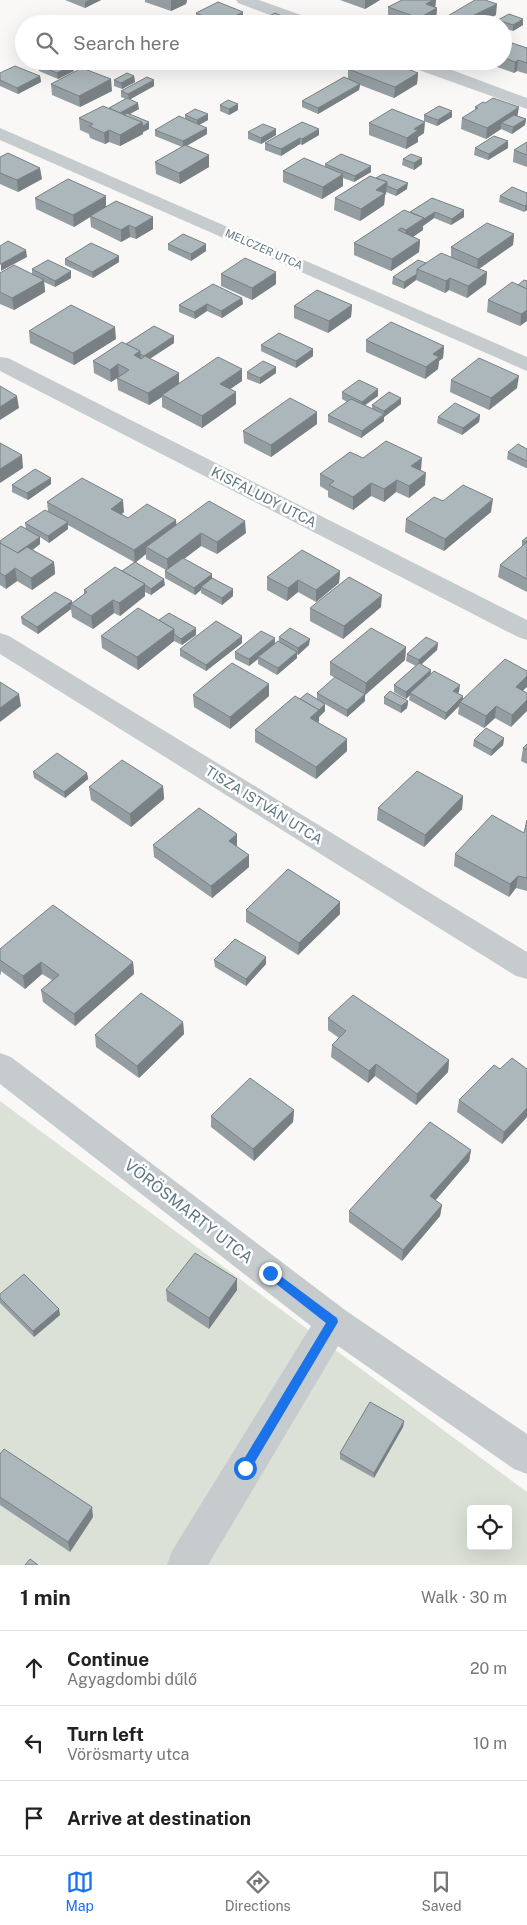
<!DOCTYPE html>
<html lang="en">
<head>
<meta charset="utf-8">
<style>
	:root { --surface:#fff; --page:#f6f6f6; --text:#222; --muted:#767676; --line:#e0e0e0; --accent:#1a73e8 }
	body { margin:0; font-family:"Public Sans",sans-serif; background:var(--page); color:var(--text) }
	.controls { position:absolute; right:15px; bottom:15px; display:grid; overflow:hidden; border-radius:5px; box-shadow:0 5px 20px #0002 }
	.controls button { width:45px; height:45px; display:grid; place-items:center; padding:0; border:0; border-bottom:1px solid var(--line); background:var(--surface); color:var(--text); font:25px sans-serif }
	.stop { position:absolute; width:15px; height:15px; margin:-11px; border:4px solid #1a73e8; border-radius:50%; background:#fff }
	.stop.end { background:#1a73e8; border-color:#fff; box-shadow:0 1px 5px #0008 }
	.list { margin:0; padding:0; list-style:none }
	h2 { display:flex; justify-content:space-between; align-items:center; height:65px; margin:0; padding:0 20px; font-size:21px }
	h2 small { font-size:16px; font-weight:400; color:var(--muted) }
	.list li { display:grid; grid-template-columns:32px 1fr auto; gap:15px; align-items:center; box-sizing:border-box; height:75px; padding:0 20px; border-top:1px solid var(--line) }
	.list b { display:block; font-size:19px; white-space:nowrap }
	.list p { margin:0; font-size:16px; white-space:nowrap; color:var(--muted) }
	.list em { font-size:16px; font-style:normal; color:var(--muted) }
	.icon { flex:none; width:28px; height:28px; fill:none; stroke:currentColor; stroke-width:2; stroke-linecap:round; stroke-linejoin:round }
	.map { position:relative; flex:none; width:527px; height:1565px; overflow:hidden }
	.search { position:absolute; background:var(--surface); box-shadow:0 5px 20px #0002; left:15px; right:15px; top:15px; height:55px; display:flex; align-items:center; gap:12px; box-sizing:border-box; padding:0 18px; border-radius:28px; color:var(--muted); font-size:19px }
	.sheet { height:290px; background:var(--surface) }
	nav { display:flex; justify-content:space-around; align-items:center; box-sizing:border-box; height:70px; border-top:1px solid var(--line); background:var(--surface); font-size:14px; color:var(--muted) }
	nav a { display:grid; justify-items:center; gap:2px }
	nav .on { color:var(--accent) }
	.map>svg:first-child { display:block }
</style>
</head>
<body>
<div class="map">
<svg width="527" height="1565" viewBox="0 0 527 1565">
	<rect width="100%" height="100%" fill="#f9f8f6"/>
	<path fill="#dbe1d6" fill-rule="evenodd" d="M0 1101 527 1492V1565H0ZM471 1509H508V1546H471Z"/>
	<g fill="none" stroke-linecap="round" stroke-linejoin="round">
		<g fill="#c6cbce" fill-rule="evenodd">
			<path d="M236 0H259L315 20 317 24H293L238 3Z"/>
			<path d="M403 61H428L527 98V109L405 65Z"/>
			<path d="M0 128 527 357V371L0 140Z"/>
			<path d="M0 357 8 358 527 620V640L518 637 0 371Z"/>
			<path d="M0 633 9 636 527 952V979L516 976 0 654Z"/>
			<path d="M0 1053 11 1057 345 1310 527 1434V1474L514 1469 338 1346 208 1565H167L172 1551 311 1326 0 1084Z"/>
		</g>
	</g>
	<g fill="#949da1">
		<path d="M65 0H101L85 8Z"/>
		<path d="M145 0H187L186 4 171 11 145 2Z"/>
		<path d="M340 0H380L365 9Z"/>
		<path d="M402 0H436L435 7 437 8 436 19 427 24H403L388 18V7Z"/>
		<path d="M196 13 243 18 231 24H208L196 19Z"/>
		<path d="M498 20 523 25 513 31 503 28V24H498Z"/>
		<path d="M503 40 527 48V74L517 71 514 73 483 62 503 61Z"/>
		<path d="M193 61H230L213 70 193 63Z"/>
		<path d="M285 61H339L329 67 318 63 315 64 308 62 295 69 285 65Z"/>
		<path d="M38 65 74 71 58 79 39 71Z"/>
		<path d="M348 69 418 73 417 84 394 98 360 85 359 90 318 114 302 107V101L348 79Z"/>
		<path d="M0 73 40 76 41 82 18 94 0 86Z"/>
		<path d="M134 76 135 82 122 89 114 86V80Z"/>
		<path d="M154 80V86L130 99 139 109 129 114 149 122V129L143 132V134L120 146 109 142 105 144 90 138 89 134 80 130 79 118 109 108 126 99 121 97V91Z"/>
		<path d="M51 84 112 91 80 107 52 95Z"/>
		<path d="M220 105 238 110 229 115 220 111Z"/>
		<path d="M475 107 518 116 526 119 525 125 512 134 501 129 486 139 461 129 462 118 475 110Z"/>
		<path d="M208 114V120L199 125 207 134 186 146 209 155V167L180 184 156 174 155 162 182 147 155 136V130L185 119V115Z"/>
		<path d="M424 115 452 117 437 126 424 121Z"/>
		<path d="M369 123 424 133 418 137V142L406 149 369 135Z"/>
		<path d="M248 132 276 135 261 144 248 139Z"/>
		<path d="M319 135 302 145 300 144 281 156 265 150V143Z"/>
		<path d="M508 141V148L488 160 474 155 475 148Z"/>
		<path d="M527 142V167L513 162 514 150Z"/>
		<path d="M0 157 42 179 18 192 0 184Z"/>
		<path d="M422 158V164L414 170 402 165 403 159Z"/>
		<path d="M325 164 371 172 354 182 343 178V186L322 199 283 182V171L325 167Z"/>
		<path d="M370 176 407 189 396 196 386 192V194L385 195 384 205 360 221 334 210 335 198Z"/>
		<path d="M527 193 524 212 499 202 500 196Z"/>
		<path d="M35 198 106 206 153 229 136 239 130 237 121 242 91 227 90 217 74 227 36 209Z"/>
		<path d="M432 198 464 217 451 225 434 218 423 226V230L413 237 420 240 419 252 391 271 354 255V243L410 212Z"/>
		<path d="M514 234 513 245 479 269 487 272 486 284 467 298 449 290 445 293 416 280 404 289 392 284 393 277 426 263 451 257V247Z"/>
		<path d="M168 244 206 251 191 261 168 250Z"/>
		<path d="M119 256V262L93 278 65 265V259Z"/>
		<path d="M32 269 71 278 55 287 44 282 45 292 14 310 0 304V273L32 274Z"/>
		<path d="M221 274 276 284 252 300 221 286Z"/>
		<path d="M527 281 520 326 487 312 488 300 518 285Z"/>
		<path d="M242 298 243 304 222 318 207 311 195 319 179 312V305Z"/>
		<path d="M352 305 351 317 328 333 294 318V306Z"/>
		<path d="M29 331 116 339 74 365 30 343Z"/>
		<path d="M174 336V343L150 359 179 383 242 381 230 389 236 404 202 428 162 407V397L149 405 118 390 117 378 111 382 94 373 93 361 126 344Z"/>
		<path d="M366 340 444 346 443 358 439 361 438 369 425 379 366 352Z"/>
		<path d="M261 345 313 349V356L296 368 261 351Z"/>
		<path d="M247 372 276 373 260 384 247 379Z"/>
		<path d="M451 380 517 388 489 410 450 392Z"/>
		<path d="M378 389V396L365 405 372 409V405L401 404 384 417V421L361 438 328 422V415L347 402 342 399V392Z"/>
		<path d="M480 415 479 422 462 435 437 423 438 417Z"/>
		<path d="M317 424 271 457 244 443 243 431Z"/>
		<path d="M527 449V468H526L507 459 508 452Z"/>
		<path d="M363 458 421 470 425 485 409 498 396 492 384 502 371 496 353 510 328 497V491L320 486V474Z"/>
		<path d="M51 484 28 500 12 492V485Z"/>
		<path d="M443 501 491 512 444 551 405 532 406 519Z"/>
		<path d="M47 502 124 512 122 514 128 518 176 520V524L246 533 217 554 201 546 184 559 212 578 233 596 222 605 201 593V590L195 595 165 578V571L166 570 146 559V554L136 562 165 585 151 595 145 592V596L120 616 114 613 93 629 72 617 71 609 38 634 22 624 21 617 72 601V603L84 594V590L122 571 134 562 68 525V529L49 543 40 537V544L33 550 54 562 55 574 32 590 17 581 6 589 0 585V541L26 530 25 523 48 511Z"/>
		<path d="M527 537V592L498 577 500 565 522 546V541Z"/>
		<path d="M340 571 339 583 316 602 298 592 287 601 267 590V577Z"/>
		<path d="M381 607 343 639 310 621V608Z"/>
		<path d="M159 620 196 635 182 645 174 641 138 670 102 648 101 636Z"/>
		<path d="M279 637 309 645 298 655 297 654V658L277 675 258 664V659L249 666 235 659V652L275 638V644L279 641Z"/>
		<path d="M242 643 206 671 180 656V649Z"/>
		<path d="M438 643 437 650 421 665 431 670V675L459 692 457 693 463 696V699L523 691 511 727 495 718 484 728 458 714 459 706 445 720 409 700 410 695 406 699 394 692V685L416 666 406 661 407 654Z"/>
		<path d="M406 647 405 660 365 695V701L347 717 325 704V711L319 717 318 722 347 751 316 779 255 742V730L300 699H317V693L335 678 330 675V662Z"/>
		<path d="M269 684V696L230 729 194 707 193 695Z"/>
		<path d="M384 697 408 701 407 708 401 713 384 704Z"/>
		<path d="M504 738 503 745 491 756 473 746 474 740Z"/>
		<path d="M527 744V764L521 761 523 748Z"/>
		<path d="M33 772 87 773 88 779 65 798 34 778Z"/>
		<path d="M163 786 164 799 131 827 91 800 89 787Z"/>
		<path d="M463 796 462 809 424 847 377 820 378 808Z"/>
		<path d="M527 820V891L516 888 509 897 454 866 455 854 524 833Z"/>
		<path d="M237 834V847L249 855V867L212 898 154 857 153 845Z"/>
		<path d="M340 902V914L298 955 246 922V910Z"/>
		<path d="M0 949 133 962 134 974 75 1026 43 1002 41 990 52 980 42 974 25 989 1 971V974L0 975Z"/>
		<path d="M266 957V964L246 986 215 967 214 960Z"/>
		<path d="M328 1018 449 1060 448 1072 416 1105 375 1076 368 1083 331 1057 332 1045 339 1038 328 1030Z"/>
		<path d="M183 1022 184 1034 139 1078 96 1047 95 1035Z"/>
		<path d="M500 1069H527V1117L502 1144 457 1112 459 1100Z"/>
		<path d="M294 1110 293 1122 254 1161 211 1127V1116Z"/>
		<path d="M471 1150 469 1161 435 1200 442 1205 440 1216 402 1261 349 1222V1211Z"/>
		<path d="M237 1279V1290L209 1329 167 1301 166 1290Z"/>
		<path d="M0 1294 60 1315 34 1337 0 1303Z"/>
		<path d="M404 1421 403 1427 374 1478 340 1459V1453Z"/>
		<path d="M0 1454 93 1517 70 1552 0 1505Z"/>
	</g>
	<g fill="#788083">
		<path d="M89 0H101L85 8V2Z"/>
		<path d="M172 0H187L186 4 171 11V1Z"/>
		<path d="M365 0H380L365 9Z"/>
		<path d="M433 0H436L435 9 437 8 436 19 427 24H418L419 18 426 4Z"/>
		<path d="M497 4 496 15 479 24 472 16Z"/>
		<path d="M243 12V18L231 24H221V23Z"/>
		<path d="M523 19V25L513 31V25Z"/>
		<path d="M518 60 517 71 514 73 515 62Z"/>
		<path d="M219 61H230L213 70V64Z"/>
		<path d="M298 61H308L295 69V63Z"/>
		<path d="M329 61H339L329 67Z"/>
		<path d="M73 65 74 71 58 79 57 73Z"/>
		<path d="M418 73 417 84 394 98 395 87Z"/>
		<path d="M40 76 41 82 18 94 17 88Z"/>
		<path d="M134 76 135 82 122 89 121 83Z"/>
		<path d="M111 79 112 91 80 107 79 96Z"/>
		<path d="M154 80V86L129 100 128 94Z"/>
		<path d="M360 84 359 90 318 114V108Z"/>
		<path d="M138 103 139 109 121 119 120 113Z"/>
		<path d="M238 104V110L229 115V109Z"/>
		<path d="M519 107 517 119 501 123V129L486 139 487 128Z"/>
		<path d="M452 111V117L437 126 438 120Z"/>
		<path d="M208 114V120L197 126V120Z"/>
		<path d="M526 119 525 125 512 134 513 127Z"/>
		<path d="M142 122H149V129L143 132V134L120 146V135Z"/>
		<path d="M425 122 424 133 418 137V142L406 149 407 138 414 129Z"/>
		<path d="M207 128V134L183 148V141Z"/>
		<path d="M276 129V135L261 144V138Z"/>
		<path d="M319 129V135L302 145V139Z"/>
		<path d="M109 130V142L105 144 104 133Z"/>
		<path d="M300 138V144L281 156V149Z"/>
		<path d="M508 141V148L488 160 489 154Z"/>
		<path d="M209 155V167L180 184 179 173Z"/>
		<path d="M422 158V164L414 170V163Z"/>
		<path d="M371 166V172L354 182 355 176Z"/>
		<path d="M40 168 42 179 18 192 17 180Z"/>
		<path d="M343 174V186L322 199 323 187Z"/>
		<path d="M387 182 386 194 385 195 384 205 360 221 361 209 376 190Z"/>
		<path d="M408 183 407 189 396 196 397 190Z"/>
		<path d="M106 196V208L90 216V217L74 227 73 215Z"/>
		<path d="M527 204V210L524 212 525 206Z"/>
		<path d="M464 210V217L451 225 452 219Z"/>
		<path d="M435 212 434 218 423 226V230L405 242 406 230Z"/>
		<path d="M153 217V229L136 239 135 228Z"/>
		<path d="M129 225 130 237 121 242V230Z"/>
		<path d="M514 234 513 245 477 270 478 259Z"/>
		<path d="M420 240 419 252 391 271 392 259Z"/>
		<path d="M206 244V251L191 261V254Z"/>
		<path d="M26 250 27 257 1 271V264Z"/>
		<path d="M119 256V262L93 278 92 272Z"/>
		<path d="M71 271V278L55 287V281Z"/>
		<path d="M276 272V284L252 300V288Z"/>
		<path d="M487 272 486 284 467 298 468 286Z"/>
		<path d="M417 274 416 280 404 289V282Z"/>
		<path d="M450 278 449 290 445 293 446 281Z"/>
		<path d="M44 280 45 292 14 310 12 298Z"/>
		<path d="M242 298 243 304 222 318 221 311Z"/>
		<path d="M207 304V311L195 319 194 312Z"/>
		<path d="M352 305 351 317 328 333 329 321Z"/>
		<path d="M527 310V321L520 326 521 314Z"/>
		<path d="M115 327 116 339 74 365 73 353Z"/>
		<path d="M174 336V343L144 362V356Z"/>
		<path d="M444 346 443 358 439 361 438 369 425 379 426 367 433 354Z"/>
		<path d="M313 349V356L296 368V361Z"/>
		<path d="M140 351 141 363 134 355Z"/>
		<path d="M118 364 119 377 111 382 110 370Z"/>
		<path d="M276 367V373L260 384V378Z"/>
		<path d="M242 369V381L220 396V384Z"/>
		<path d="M179 373V385L162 395V397L149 405 148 393Z"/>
		<path d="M519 376 517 388 489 410 491 398Z"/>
		<path d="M378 389V396L361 408 362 402Z"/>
		<path d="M236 392V404L202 428V416Z"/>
		<path d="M17 396 19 408 0 420V407Z"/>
		<path d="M401 398V404L384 417V421L361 438 362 431 384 415V411Z"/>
		<path d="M317 412V424L271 457V445Z"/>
		<path d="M480 415 479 422 462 435 463 428Z"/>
		<path d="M22 455 23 468 0 483V469Z"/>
		<path d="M422 458 421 470 410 478 411 466Z"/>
		<path d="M426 473 425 485 409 498V486Z"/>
		<path d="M51 478V484L28 500 27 493Z"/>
		<path d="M397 480 396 492 384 502V489Z"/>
		<path d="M371 483V496L353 510V497Z"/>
		<path d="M493 499 491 512 444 551 445 539Z"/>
		<path d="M123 500 124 512 112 521 111 509Z"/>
		<path d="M176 520 177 532 146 547V554L135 563 134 550Z"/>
		<path d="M245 521 246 533 217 554V542Z"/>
		<path d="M68 522V529L49 543 48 536Z"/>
		<path d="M201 533V546L168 571 167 559Z"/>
		<path d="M40 537V544L17 560V553Z"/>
		<path d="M54 562 55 574 32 590 31 578Z"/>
		<path d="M15 568 17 581 6 589 5 576Z"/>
		<path d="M340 571 339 583 316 602V590Z"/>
		<path d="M212 574V581L201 587V590L195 595 194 588Z"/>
		<path d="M164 579 165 585 151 595V589Z"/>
		<path d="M298 580V592L287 601 288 588Z"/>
		<path d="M145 584V596L120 616 119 603Z"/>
		<path d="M233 589V596L222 605V598Z"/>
		<path d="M382 595 381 607 343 639 344 626Z"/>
		<path d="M113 600 114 613 93 629 91 616Z"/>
		<path d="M72 601V605L71 604V609L38 634 37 627Z"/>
		<path d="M196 628V635L182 645 181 639Z"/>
		<path d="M174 629V641L138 670 137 657Z"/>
		<path d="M242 636V643L206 671V665Z"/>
		<path d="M275 638 274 645 258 657V659L249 666V659Z"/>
		<path d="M310 639 309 645 298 655V648Z"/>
		<path d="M438 643 437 650 418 667 419 660Z"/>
		<path d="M406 647 405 660 365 695V701L347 717V710L365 694 366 683Z"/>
		<path d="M297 652V658L277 675 278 668Z"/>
		<path d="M431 670 430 677 410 693V695L406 699V692Z"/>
		<path d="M527 676V687L514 699 516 687Z"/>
		<path d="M269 684V696L230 729V717Z"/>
		<path d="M460 685 459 692 452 698 453 691Z"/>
		<path d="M19 694 21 706 0 722V708Z"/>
		<path d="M463 696 462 703 460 702 459 706 445 720 446 713Z"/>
		<path d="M527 700V711L511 727 512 715Z"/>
		<path d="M408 701 407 708 401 713V706Z"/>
		<path d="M325 704V711L319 717V722L310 718Z"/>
		<path d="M496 706 495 718 484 728 486 716Z"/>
		<path d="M504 738 503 745 491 756 492 750Z"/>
		<path d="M347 739V751L316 779V767Z"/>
		<path d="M87 773 88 779 65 798 64 792Z"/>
		<path d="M163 786 164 799 131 827 130 814Z"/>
		<path d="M463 796 462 809 424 847 425 835Z"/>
		<path d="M237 834V847L229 841Z"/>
		<path d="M249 855V867L212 898 211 886Z"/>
		<path d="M518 876 516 888 509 897 510 884Z"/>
		<path d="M340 902V914L298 955 299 943Z"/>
		<path d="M266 957V964L246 986V979Z"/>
		<path d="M41 962 42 974 25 989 23 976Z"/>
		<path d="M133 962 134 974 75 1026 74 1014Z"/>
		<path d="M183 1022 184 1034 139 1078 137 1066Z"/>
		<path d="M449 1060 448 1072 416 1105 417 1094Z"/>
		<path d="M376 1064 375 1076 368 1083 369 1071Z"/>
		<path d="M527 1108V1117L502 1144 504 1132Z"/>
		<path d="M294 1110 293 1122 254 1161 253 1149Z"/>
		<path d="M471 1150 469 1161 429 1208 430 1196Z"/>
		<path d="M442 1205 440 1216 402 1261 403 1250Z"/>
		<path d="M237 1279V1290L209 1329V1318Z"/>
		<path d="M59 1309 60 1315 34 1337 33 1331Z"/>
		<path d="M404 1421 403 1427 374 1478V1473Z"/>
		<path d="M92 1507 93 1517 70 1552 68 1542Z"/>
	</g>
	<g fill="#acb7bb" stroke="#788083">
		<path d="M402 0H433L426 4 437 8 419 18 388 7Z"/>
		<path d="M475 0H485L497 4 472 16 493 24H434Z"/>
		<path d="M218 2 243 12 221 23 196 13Z"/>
		<path d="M275 13 300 24H255Z"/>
		<path d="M509 14 523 19 513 25 498 20Z"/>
		<path d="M503 40 527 48V63L518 60 515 62 503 57Z"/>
		<path d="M46 61H64L73 65 57 73 38 65Z"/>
		<path d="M206 61H219L213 64Z"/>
		<path d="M361 61H387L418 73 395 87 348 69Z"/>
		<path d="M15 66 40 76 17 88 0 80V73Z"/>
		<path d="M82 68 111 79 79 96 51 84Z"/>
		<path d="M127 73 134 76 121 83 114 80Z"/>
		<path d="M147 77 154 80 128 94 121 91Z"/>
		<path d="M344 77 360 84 318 108 302 101Z"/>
		<path d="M127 98 138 103 120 113 109 108Z"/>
		<path d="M493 98 519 107 487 128 462 118 478 108 475 107 483 102 485 103Z"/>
		<path d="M228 100 238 104 229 109 220 105Z"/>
		<path d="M103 106 142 122 120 135 109 130 104 133 89 126 93 124 79 118Z"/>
		<path d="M439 106 452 111 438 120 424 115Z"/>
		<path d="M195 109 208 114 197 120 185 115Z"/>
		<path d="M392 109 425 122 414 129 418 130 407 138 369 123Z"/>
		<path d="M127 113 149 122 143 126 142 122 124 115Z"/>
		<path d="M514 115 526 119 513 127 501 123Z"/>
		<path d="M179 116 207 128 183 141 155 130Z"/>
		<path d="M302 122 319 129 302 139 300 138 281 149 265 143Z"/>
		<path d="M263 124 276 129 261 138 248 132Z"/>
		<path d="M494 136 508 141 489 154 475 148Z"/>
		<path d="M527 142V155L514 150Z"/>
		<path d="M185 145 209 155 179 173 155 162Z"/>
		<path d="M8 153 40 168 17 180 0 173V157Z"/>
		<path d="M341 154 371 166 355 176 325 164Z"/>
		<path d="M411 154 422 158 414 163 403 159Z"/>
		<path d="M304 158 343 174 323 187 283 171Z"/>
		<path d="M383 174 408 183 397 190 387 186V182L376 178Z"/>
		<path d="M370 176 387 182 376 190 385 193 361 209 335 198Z"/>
		<path d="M68 179 106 196 73 215 35 198Z"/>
		<path d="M512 187 527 193V204L525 206 500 196Z"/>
		<path d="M432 198 464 210 452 219 435 212 424 219V218L410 212Z"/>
		<path d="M116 201 153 217 135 228 129 225 121 230 90 216Z"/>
		<path d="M404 210 424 218 406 230 401 228 398 230 420 240 392 259 354 243Z"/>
		<path d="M487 223 514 234 478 259 451 247Z"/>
		<path d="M183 234 206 244 191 254 168 244Z"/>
		<path d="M8 241 26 250 1 264H0V246Z"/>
		<path d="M91 243 119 256 92 272 65 259Z"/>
		<path d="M441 253 487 272 468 286 450 278 446 281 417 269Z"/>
		<path d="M245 258 276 272 252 288 221 274Z"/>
		<path d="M48 260 71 271 55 281 32 269Z"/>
		<path d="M418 260 426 263 417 269V274L404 282 393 277Z"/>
		<path d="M14 265 44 280 12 298 0 292V273Z"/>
		<path d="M524 280 527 281V289L518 285Z"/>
		<path d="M512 282 527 289V310L521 314 488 300Z"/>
		<path d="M213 284 242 298 221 311 207 304 194 312 179 305Z"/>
		<path d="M317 290 352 305 329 321 294 306Z"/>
		<path d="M71 305 115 327 73 353 29 331Z"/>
		<path d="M391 322 444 346 433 354 439 357 426 367 366 340Z"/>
		<path d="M154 326 174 336 144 356 140 354V351L126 344Z"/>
		<path d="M279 333 313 349 296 361 261 345Z"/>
		<path d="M122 342 140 351 134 355 141 359 145 356 179 373 148 393 117 378 129 370 118 364 110 370 93 361Z"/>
		<path d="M218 357 242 369 220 384 236 392 202 416 162 395Z"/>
		<path d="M479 358 519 376 491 398 451 380Z"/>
		<path d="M263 361 276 367 260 378 247 372Z"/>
		<path d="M359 380 378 389 362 402 342 392Z"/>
		<path d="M0 386 17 396 0 407Z"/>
		<path d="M389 392 401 398 384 411 372 405Z"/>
		<path d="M290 398 317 412 271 445 243 431Z"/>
		<path d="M351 399 384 414 362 431 328 415Z"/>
		<path d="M455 403 480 415 463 428 438 417Z"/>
		<path d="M386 441 422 458 411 466 426 473 409 486 397 480 384 489 371 483 353 497 329 485 334 481 320 474 350 452 363 458Z"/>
		<path d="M0 443 22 455 0 469Z"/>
		<path d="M518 444 527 449V461L508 452Z"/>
		<path d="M35 469 51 478 27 493 12 485Z"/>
		<path d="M82 478 123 500 111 509 128 518 147 504 176 520 134 550 47 502Z"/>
		<path d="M463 485 493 499 445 539 406 519 434 497 443 501Z"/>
		<path d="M209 501 245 521 217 542 201 533 167 559 146 547Z"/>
		<path d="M45 510 68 522 48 536 25 523Z"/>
		<path d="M21 526 40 537 17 553 0 543V541Z"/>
		<path d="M527 537V542H526L522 541Z"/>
		<path d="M527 542V579L500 565Z"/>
		<path d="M0 543 18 553 27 547 54 562 31 578 15 568 5 576 0 573Z"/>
		<path d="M302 550 340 571 316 590 298 580 288 588 267 577Z"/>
		<path d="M183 558 212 574 194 588 165 571Z"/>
		<path d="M135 562 164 579 151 589 144 584H145L122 571Z"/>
		<path d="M115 567 145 584 119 603 113 600 91 616 71 604 87 592 84 590Z"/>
		<path d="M349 577 382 595 344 626 310 608Z"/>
		<path d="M212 578 233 589 222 598 201 587Z"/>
		<path d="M55 592 72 601 37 627 21 617Z"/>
		<path d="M138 608 174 629 137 657 101 636Z"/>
		<path d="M169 613 196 628 181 639 174 634V629L159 620Z"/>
		<path d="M216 621 242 636 206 665 180 649Z"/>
		<path d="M290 628 310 639 298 648 279 637Z"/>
		<path d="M371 628 406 647 366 683 330 662Z"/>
		<path d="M261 631 275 638 249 659 235 652Z"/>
		<path d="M426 637 438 643 419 660 407 654Z"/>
		<path d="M278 641 297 652 278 668 258 657Z"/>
		<path d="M505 659 527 671V676L516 687 527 693V700L512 715 496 706 486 716 460 702Z"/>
		<path d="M232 663 269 684 230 717 193 695Z"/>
		<path d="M419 663 431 670 406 692 394 685Z"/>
		<path d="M434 671 460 685 453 691 463 696 446 713 410 693Z"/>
		<path d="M335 677 365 694 347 710 317 693Z"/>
		<path d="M0 682 19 694 0 708Z"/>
		<path d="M390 691 408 701 401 706 384 697Z"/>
		<path d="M307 693 325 704 319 710 300 699Z"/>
		<path d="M295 696 319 710 310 718 347 739 316 767 255 730Z"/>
		<path d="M486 728 504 738 492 750 474 740Z"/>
		<path d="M527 744V750L523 748Z"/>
		<path d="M57 753 87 773 64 792 33 772Z"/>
		<path d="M122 760 163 786 130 814 89 787Z"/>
		<path d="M417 771 463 796 425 835 378 808Z"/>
		<path d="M199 808 237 834 229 841 249 855 211 886 153 845Z"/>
		<path d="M492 815 524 833 527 820V878L518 876 510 884 455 854Z"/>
		<path d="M288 869 340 902 299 943 246 910Z"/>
		<path d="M53 905 133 962 74 1014 41 990 59 975 41 962 23 976 0 960V949Z"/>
		<path d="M235 939 266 957 246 979 214 960Z"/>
		<path d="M141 993 183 1022 137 1066 95 1035Z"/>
		<path d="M353 995 449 1060 417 1094 376 1064 369 1071 332 1045 346 1031 328 1018Z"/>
		<path d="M512 1058 527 1069V1108L504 1132 459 1100 494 1065 500 1069Z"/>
		<path d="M250 1078 294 1110 253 1149 211 1116Z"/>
		<path d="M430 1122 471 1150 430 1196 442 1205 403 1250 349 1211Z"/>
		<path d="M195 1253 237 1279 209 1318 166 1290Z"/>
		<path d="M24 1274 59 1309 33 1331 0 1298V1294Z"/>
		<path d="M370 1402 404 1421 374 1473 340 1453Z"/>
		<path d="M4 1449 92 1507 68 1542 0 1497V1454Z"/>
		<path d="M30 1559 38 1565H25Z"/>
	</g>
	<path fill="#1a73e8" d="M270 1268 337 1318 338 1322 249 1472 245 1473 241 1472 240 1468 241 1464 326 1323 266 1276 265 1273Z"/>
	<g text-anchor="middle" stroke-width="5" stroke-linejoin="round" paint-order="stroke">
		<g font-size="11" fill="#617883" stroke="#fff">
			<text transform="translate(264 249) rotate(24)" y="4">MELCZER UTCA</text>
		</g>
		<g font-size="14" fill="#617883" stroke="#fff">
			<text transform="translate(264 497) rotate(27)" y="5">KISFALUDY UTCA</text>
			<text transform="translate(264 805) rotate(32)" y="5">TISZA ISTVÁN UTCA</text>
		</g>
		<g font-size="16" fill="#617883" stroke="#fff">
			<text transform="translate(189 1211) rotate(38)" y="6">VÖRÖSMARTY UTCA</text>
		</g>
	</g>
</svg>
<div class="controls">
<button><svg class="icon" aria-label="locate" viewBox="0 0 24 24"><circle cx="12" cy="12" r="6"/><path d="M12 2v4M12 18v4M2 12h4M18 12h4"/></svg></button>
</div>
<div class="stop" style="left:245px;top:1468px"></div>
<div class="stop end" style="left:270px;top:1273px"></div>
<div class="search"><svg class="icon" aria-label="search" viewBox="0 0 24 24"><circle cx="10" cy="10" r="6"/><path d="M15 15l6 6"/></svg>Search here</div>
</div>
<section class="sheet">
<h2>1 min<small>Walk · 30 m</small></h2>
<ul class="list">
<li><svg class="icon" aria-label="ahead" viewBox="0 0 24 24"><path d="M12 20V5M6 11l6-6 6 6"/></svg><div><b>Continue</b><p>Agyagdombi dűlő</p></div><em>20 m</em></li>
<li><svg class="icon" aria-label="left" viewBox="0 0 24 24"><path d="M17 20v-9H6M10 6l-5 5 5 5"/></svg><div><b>Turn left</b><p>Vörösmarty utca</p></div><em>10 m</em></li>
<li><svg class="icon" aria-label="arrive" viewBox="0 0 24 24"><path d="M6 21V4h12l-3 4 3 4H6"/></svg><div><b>Arrive at destination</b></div></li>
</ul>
</section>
<nav>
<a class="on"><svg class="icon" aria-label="map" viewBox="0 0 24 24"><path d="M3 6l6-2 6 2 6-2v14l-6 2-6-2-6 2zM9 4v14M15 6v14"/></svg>Map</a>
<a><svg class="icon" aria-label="directions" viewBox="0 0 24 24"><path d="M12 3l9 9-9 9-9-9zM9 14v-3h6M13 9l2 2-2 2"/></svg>Directions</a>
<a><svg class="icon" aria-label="saved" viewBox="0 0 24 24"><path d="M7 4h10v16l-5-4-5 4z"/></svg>Saved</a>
</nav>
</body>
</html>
